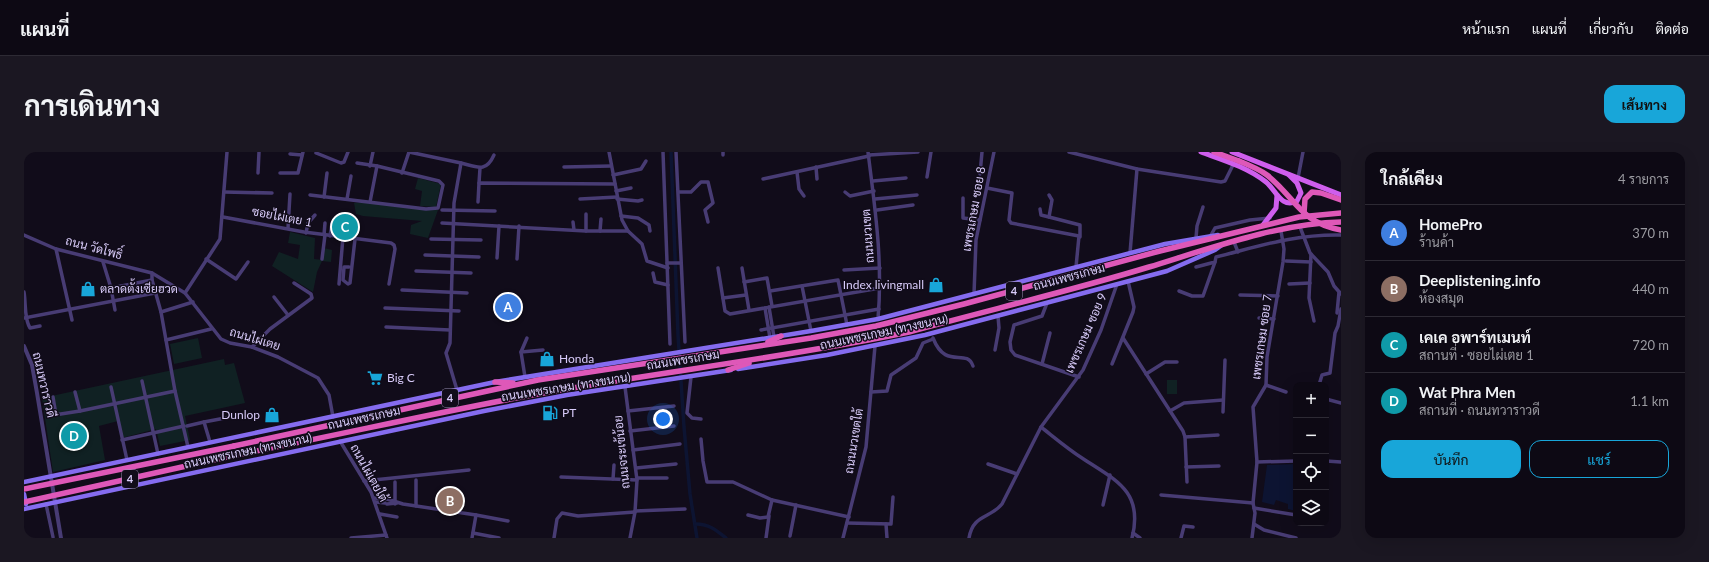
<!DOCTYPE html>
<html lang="th">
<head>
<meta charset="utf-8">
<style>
	:root { --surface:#0d0914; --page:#1b1722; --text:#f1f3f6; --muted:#9a9aa0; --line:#2d2a34; --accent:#18a6d9 }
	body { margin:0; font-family:Lato,Sarabun,sans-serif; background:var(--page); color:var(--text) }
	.controls { position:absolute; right:12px; bottom:12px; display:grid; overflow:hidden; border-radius:8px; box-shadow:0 4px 16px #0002 }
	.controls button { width:36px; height:36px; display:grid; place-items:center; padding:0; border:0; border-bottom:1px solid var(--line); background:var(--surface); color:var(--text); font:20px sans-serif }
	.you { position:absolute; left:639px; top:267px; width:14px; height:14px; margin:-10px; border:3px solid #fff; border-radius:50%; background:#1a73e8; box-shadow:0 0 0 6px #1a73e833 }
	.badge { display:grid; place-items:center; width:26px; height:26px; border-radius:50%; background:var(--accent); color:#fff; font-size:13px; font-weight:700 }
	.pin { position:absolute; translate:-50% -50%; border:2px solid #fff; box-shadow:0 1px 4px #0006 }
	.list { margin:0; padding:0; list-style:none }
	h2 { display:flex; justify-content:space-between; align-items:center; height:52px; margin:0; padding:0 16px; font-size:17px }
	h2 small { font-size:13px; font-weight:400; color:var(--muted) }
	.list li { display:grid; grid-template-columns:26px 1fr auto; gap:12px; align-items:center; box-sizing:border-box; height:56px; padding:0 16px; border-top:1px solid var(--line) }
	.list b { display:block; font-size:15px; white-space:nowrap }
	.list p { margin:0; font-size:13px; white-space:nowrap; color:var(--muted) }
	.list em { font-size:13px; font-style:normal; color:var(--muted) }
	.actions { display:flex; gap:8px; padding:12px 16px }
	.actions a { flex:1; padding:9px 0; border:1px solid var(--accent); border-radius:12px; text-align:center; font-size:14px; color:var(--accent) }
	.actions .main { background:var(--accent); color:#111 }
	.icon { flex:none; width:22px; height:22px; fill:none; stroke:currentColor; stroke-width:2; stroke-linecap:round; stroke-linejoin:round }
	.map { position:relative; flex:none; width:1317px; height:386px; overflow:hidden; border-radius:12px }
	header { display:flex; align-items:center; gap:24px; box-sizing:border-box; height:56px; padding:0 20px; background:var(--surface); border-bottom:1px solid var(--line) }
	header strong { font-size:19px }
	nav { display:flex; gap:22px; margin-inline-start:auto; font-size:14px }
	.intro { display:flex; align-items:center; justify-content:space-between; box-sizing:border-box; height:96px; padding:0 24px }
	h1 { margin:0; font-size:28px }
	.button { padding:10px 18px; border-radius:12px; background:var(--accent); color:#111; font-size:14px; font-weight:700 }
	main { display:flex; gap:24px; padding:0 24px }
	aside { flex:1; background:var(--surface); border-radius:12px; box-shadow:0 4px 16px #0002 }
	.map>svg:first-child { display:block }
</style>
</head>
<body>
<header>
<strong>แผนที่</strong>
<nav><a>หน้าแรก</a><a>แผนที่</a><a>เกี่ยวกับ</a><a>ติดต่อ</a></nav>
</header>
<div class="intro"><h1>การเดินทาง</h1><a class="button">เส้นทาง</a></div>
<main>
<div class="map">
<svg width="1317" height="386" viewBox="0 0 1317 386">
	<rect width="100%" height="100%" fill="#110c1a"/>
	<g fill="#102123">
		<path d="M394 26 417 32 412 55 396 54 398 39 391 37Z"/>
		<path d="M340 50 414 58 404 86 386 82 387 73 398 69 339 64 332 62 330 51Z"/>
		<path d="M266 80 291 86 290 107 299 108 300 96 308 98 307 110 298 109 293 120 289 140 248 114 255 100 274 107 276 93 264 91Z"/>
		<path d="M174 186 178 206 150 212 146 192Z"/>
		<path d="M200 207 201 213 210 211 221 251 161 264 166 288 136 294 132 277 98 286 94 269 75 274 81 308 29 320 18 246Z"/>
		<rect x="1143" y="228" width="10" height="14"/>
	</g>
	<path fill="#0d1432" d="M1272 312V359L1264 357V352L1252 348 1250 353 1238 350 1243 313Z"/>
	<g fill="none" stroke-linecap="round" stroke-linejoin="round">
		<g stroke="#0d1432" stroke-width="3.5">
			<path d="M647 0 654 183 660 275 666 342 673 386"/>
			<path d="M672 372C685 372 692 378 702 386"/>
		</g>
		<g stroke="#483c74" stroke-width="3.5">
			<path d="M385 0 437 11 430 51 426 191 422 201 433 238"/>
			<path d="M585 0 598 68 604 79 618 92 623 109 644 116"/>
			<path d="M639 0 646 192"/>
			<path d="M652 0 661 190"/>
			<path d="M699 0V3"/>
			<path d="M844 0C851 57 859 108 854 167"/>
			<path d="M1045 0 1113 17 1197 30 1201 29 1209 13"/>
			<path d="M292 1 317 11 320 10 324 0"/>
			<path d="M266 2 278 3"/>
			<path d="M845 3 894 0"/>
			<path d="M437 11C453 15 462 21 470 3"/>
			<path d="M346 14 349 0"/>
			<path d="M540 15 587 14"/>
			<path d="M792 15 793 27"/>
			<path d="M773 20 775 37 780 44"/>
			<path d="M234 21 235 0"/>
			<path d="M256 21H274L279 0"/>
			<path d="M378 21 385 0"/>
			<path d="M956 22 958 0"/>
			<path d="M589 23 617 17 622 9"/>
			<path d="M903 25 907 0"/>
			<path d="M1274 26 1279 0"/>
			<path d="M739 27 845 4"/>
			<path d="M849 29 882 26"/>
			<path d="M455 31 456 16"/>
			<path d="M963 36 988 41 985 68 987 71 1055 84 1052 115"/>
			<path d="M592 39 607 36"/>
			<path d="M200 40 248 41"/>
			<path d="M655 40H667L677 30H684L689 51 681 58 684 70"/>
			<path d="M821 40 826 44 850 39"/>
			<path d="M286 43 402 57 414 56 419 33 415 29 353 14 333 11"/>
			<path d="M1025 43 1028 48 1025 65 1056 73V85"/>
			<path d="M300 45 303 21"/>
			<path d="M939 46V66L956 68"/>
			<path d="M323 47 327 24"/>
			<path d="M556 47 593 45"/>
			<path d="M593 47 614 49 618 48"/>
			<path d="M851 47 893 43"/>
			<path d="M346 50 353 14"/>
			<path d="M454 50 455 31 591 32"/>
			<path d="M1016 57 1017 63 1025 65"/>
			<path d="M418 58 471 59"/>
			<path d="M853 58 889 53"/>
			<path d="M597 64 614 66 625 73 626 79"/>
			<path d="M199 65 280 80 367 91 370 93 371 97 365 132"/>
			<path d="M549 70 550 78"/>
			<path d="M418 71 562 79H604"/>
			<path d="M1276 75 1286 101 1304 120 1310 134 1317 142"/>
			<path d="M264 76 266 42"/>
			<path d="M562 79V62"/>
			<path d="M576 79 577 67"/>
			<path d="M282 81 284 71 291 63"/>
			<path d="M0 83 32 97 128 121 161 141 197 187 206 191 228 195 254 205 294 226 305 243 309 265"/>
			<path d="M300 83 301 71"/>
			<path d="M1187 83 1191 76 1226 68 1246 66"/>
			<path d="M306 84 308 71"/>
			<path d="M325 86 326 71"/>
			<path d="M1172 86 1173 74 1179 55"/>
			<path d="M407 87 457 88"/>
			<path d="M1210 90 1214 100"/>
			<path d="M32 97 48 168"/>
			<path d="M1106 101 1113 17"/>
			<path d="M1287 102 1285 146 1290 169"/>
			<path d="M401 103 455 105"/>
			<path d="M473 106 475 74"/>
			<path d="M182 107 212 127 224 110"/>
			<path d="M298 107 301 83"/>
			<path d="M493 107 495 74"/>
			<path d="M1262 109 1287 110"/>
			<path d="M79 110 87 136 91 158"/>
			<path d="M643 111H657"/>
			<path d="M325 115H320L319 128 324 132 326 131 331 87"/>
			<path d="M1172 115 1191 110 1192 105C1236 94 1271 82 1317 83"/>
			<path d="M694 116 701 159 706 162 856 136"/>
			<path d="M718 116 725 158"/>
			<path d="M820 118 856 116"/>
			<path d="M392 119 447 121"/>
			<path d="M128 121V128L137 160 151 239 164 295"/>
			<path d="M629 121 631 130 644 133"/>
			<path d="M720 130 743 126 748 154"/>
			<path d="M315 132 319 85"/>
			<path d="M1265 132 1286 131"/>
			<path d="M778 134 787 179"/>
			<path d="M87 136 128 128"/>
			<path d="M378 138 443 141"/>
			<path d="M746 139 814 128 823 173"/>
			<path d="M1155 139 1168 144H1179L1191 110"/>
			<path d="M0 140C2 151 0 167 6 176L16 174"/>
			<path d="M161 141 196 87 203 0"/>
			<path d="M950 142 952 88 970 0"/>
			<path d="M1216 143 1254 144"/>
			<path d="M250 145 264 163"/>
			<path d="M699 146 722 143"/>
			<path d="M1023 151 1018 164 990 173 986 190 987 198 991 203 1055 225"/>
			<path d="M745 155 750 185"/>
			<path d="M361 156 435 159"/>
			<path d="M741 156 746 186"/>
			<path d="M137 160 169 150"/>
			<path d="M1313 161 1315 140"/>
			<path d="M0 166 131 141"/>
			<path d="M1235 166 1250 167"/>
			<path d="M362 175 426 178"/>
			<path d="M737 178 855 157"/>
			<path d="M909 186C922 219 942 195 949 214"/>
			<path d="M1099 186 1159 279 1161 285 1163 330"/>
			<path d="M142 188 187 177"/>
			<path d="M228 195 246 177 288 146 287 142 270 131"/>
			<path d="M971 198 975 176 974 164"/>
			<path d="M497 200 519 198"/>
			<path d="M1018 212 1026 181"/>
			<path d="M1088 212 1109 160 1110 155 1104 129"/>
			<path d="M1122 222 1141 210H1153"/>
			<path d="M501 225 497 200 503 186"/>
			<path d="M667 225 663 261 668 266 677 267"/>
			<path d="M118 229 134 302"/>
			<path d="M1242 233 1262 240"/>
			<path d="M1295 233 1298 223 1306 221 1311 181 1314 174 1317 157"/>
			<path d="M87 235 103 308"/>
			<path d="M601 235 613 328 611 360 606 386"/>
			<path d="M51 240 56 259"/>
			<path d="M847 240 863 239 867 223 892 206 899 191 909 187"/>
			<path d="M29 245 32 263"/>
			<path d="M1302 247 1317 251"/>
			<path d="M604 259 650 254"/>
			<path d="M1146 259 1160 251 1199 248"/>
			<path d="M1199 260 1201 208"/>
			<path d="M24 264 56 259 151 239"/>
			<path d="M163 274 180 270"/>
			<path d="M1017 275C1031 286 1044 297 1058 306 1091 328 1120 339 1108 386"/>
			<path d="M606 279 650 274"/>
			<path d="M1161 285 1194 283"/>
			<path d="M677 287 679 309 683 330H709L748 348 825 365"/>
			<path d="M98 288 160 274"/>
			<path d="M316 289 347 340 363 386"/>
			<path d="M186 290 180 270 217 263"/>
			<path d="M609 298 656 292"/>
			<path d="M1302 309 1317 310"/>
			<path d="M1233 310 1272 309"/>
			<path d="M964 312 993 322"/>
			<path d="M1162 315 1195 314"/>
			<path d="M612 316 652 312"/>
			<path d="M537 325 613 328"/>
			<path d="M613 326H643"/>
			<path d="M589 327 590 313"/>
			<path d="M340 329 445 318"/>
			<path d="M1137 343 1229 351"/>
			<path d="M350 346 362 347"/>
			<path d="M363 347 379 352 452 363 448 386"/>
			<path d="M352 350 361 351"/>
			<path d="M22 352 29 385"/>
			<path d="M363 352 373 351"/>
			<path d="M371 352V330"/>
			<path d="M1079 353 1086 323"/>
			<path d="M392 354V328"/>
			<path d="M1230 356 1272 363"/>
			<path d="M611 359 661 357"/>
			<path d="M356 362 373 365"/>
			<path d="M452 363 484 369"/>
			<path d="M724 363 736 366 744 365 748 348"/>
			<path d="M823 371 867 372 869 345"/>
			<path d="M862 372 863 386"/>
			<path d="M1230 372 1240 378 1272 386"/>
			<path d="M449 381 475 386"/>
			<path d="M1109 381 1116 386"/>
			<path d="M766 384 772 353"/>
			<path d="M327 386 362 383"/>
			<path d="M530 386 533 367 538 361 554 364 611 360"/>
			<path d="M742 386 745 364"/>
			<path d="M819 386 842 295 851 194"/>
			<path d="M945 386C949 362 966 367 978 352L1017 275 1059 218 1077 178 1093 132"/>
			<path d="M1157 386 1160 374 1169 375"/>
			<path d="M1228 386 1231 361 1229 351 1233 310 1229 255 1242 233 1243 205 1259 110 1260 97 1257 79"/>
		</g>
		<path stroke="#483c74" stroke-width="4" d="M0 194 8 213 13 241 37 386"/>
		<g stroke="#856cef" stroke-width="4.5">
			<path d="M714 217 803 203 901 183 1143 119 1191 98 1198 93"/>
			<path d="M0 330 471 230 787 179 854 167 1141 92 1194 83"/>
			<path d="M0 342 2 352"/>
			<path d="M0 357 460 259 543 243 707 218"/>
		</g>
		<g stroke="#cf5eed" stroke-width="5">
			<path d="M1177 0C1199 8 1223 15 1242 30 1252 38 1257 57 1273 49L1277 41 1273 31 1265 23"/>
			<path d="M1208 0 1317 43"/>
			<path d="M1239 73 1252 56 1253 43"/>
		</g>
		<g stroke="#de58b8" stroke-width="5.5">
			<path d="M1190 0 1215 9"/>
			<path d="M1280 61 1281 47 1288 40 1297 41 1317 48"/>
			<path d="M744 190 757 184"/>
			<path d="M704 218 725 211"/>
			<path d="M471 230 489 231"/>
			<path d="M210 294 514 228 787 186 852 174 940 152 1136 99 1275 65 1317 61"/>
			<path d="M212 303C311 284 409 261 508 243 634 220 760 206 885 180 965 158 1046 139 1125 115 1184 97 1256 71 1317 70"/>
		</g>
		<g stroke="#de58b8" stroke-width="5.5">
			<path d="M1215 9C1225 13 1235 17 1243 23 1272 46 1276 71 1317 78"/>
			<path d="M0 337 210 294"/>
			<path d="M0 350 212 303"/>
		</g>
	</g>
	<defs>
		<symbol id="shop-bare" viewBox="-9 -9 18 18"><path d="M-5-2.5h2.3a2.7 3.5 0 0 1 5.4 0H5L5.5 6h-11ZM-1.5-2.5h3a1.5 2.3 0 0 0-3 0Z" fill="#18a6d9" stroke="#110c1a" stroke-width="2.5" paint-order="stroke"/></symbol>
		<symbol id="supermarket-bare" viewBox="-9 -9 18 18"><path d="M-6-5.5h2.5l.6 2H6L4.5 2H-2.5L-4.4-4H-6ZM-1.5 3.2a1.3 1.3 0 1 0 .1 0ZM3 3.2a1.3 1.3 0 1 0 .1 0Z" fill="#18a6d9" stroke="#110c1a" stroke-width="2.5" paint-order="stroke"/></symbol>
		<symbol id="fuel-bare" viewBox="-9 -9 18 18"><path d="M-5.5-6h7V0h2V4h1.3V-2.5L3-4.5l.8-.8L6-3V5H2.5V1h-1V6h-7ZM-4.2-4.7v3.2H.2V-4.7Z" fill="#18a6d9" stroke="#110c1a" stroke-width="2.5" paint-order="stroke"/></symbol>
	</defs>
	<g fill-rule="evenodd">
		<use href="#shop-bare" x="901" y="122" width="22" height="22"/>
		<use href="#shop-bare" x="53" y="126" width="22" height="22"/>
		<use href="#shop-bare" x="512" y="196" width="22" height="22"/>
		<use href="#supermarket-bare" x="340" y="215" width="22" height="22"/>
		<use href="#fuel-bare" x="515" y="250" width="22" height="22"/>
		<use href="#shop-bare" x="237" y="252" width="22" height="22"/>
	</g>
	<g text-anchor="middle" stroke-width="3" stroke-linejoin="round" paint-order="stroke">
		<g fill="#110c1a" stroke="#9c92b6" stroke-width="1">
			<rect x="982" y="130" width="16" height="18" rx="3"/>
			<rect x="418" y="237" width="16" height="18" rx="3"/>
			<rect x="98" y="318" width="16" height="18" rx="3"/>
		</g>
		<g font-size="11" font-weight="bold" fill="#d8cbf9">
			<text x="990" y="143">4</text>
			<text x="426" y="250">4</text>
			<text x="106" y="331">4</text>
		</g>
		<g font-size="12" fill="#d8cbf9" stroke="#110c1a">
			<text transform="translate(950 57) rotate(-80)" y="4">เพชรเกษม ซอย 8</text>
			<text transform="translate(258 65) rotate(11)" y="4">ซอยไผ่เตย 1</text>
			<text transform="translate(844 84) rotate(-94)" y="4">ถนนนวเขต</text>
			<text transform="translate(70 96) rotate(15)" y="4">ถนน วัดโพธิ์</text>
			<text transform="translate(1045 125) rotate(-15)" y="4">ถนนเพชรเกษม</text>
			<text transform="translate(860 180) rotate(-12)" y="4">ถนนเพชรเกษม (ทางขนาน)</text>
			<text transform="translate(1062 181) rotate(-66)" y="4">เพชรเกษม ซอย 9</text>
			<text transform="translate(1238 185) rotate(-82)" y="4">เพชรเกษม ซอย 7</text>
			<text transform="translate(231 187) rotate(17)" y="4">ถนนไผ่เตย</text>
			<text transform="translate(659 208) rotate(-9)" y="4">ถนนเพชรเกษม</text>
			<text transform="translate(20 233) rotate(77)" y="4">ถนนทวาราวดี</text>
			<text transform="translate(542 235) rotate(-9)" y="4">ถนนเพชรเกษม (ทางขนาน)</text>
			<text transform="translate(340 266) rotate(-12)" y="4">ถนนเพชรเกษม</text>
			<text transform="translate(830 289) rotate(-81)" y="4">ถนนนวเขตใต้</text>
			<text transform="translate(224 299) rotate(-12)" y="4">ถนนเพชรเกษม (ทางขนาน)</text>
			<text transform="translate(598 300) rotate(-96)" y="4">ถนนจระเข้น้อย</text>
			<text transform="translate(345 321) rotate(61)" y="4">ถนนไผ่เตยใต้</text>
		</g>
		<g font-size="12" fill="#d8cbf9" stroke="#110c1a" text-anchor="start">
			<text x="900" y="137" text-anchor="end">Index livingmall</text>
			<text x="76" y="141">ตลาดตั้งเซียฮวด</text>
			<text x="535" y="211">Honda</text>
			<text x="363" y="230">Big C</text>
			<text x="538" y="265">PT</text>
			<text x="236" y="267" text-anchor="end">Dunlop</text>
		</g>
	</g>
</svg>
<div class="controls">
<button>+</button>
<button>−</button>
<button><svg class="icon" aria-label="locate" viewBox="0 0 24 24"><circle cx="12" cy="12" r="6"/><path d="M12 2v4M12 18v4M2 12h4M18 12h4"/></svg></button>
<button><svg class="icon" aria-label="layers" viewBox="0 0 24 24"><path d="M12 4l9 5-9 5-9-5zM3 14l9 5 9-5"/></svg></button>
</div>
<div class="you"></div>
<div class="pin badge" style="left:484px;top:155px;background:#3f7fe0">A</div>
<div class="pin badge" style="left:426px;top:349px;background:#8d6e63">B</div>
<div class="pin badge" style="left:321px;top:75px;background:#0f9aa8">C</div>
<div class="pin badge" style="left:50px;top:284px;background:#0f9aa8">D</div>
</div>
<aside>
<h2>ใกล้เคียง<small>4 รายการ</small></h2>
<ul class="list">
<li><span class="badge" style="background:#3f7fe0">A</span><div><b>HomePro</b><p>ร้านค้า</p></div><em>370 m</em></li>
<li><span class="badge" style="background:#8d6e63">B</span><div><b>Deeplistening.info</b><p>ห้องสมุด</p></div><em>440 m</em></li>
<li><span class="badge" style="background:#0f9aa8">C</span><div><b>เคเค อพาร์ทเมนท์</b><p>สถานที่ · ซอยไผ่เตย 1</p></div><em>720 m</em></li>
<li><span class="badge" style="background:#0f9aa8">D</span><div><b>Wat Phra Men</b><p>สถานที่ · ถนนทวาราวดี</p></div><em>1.1 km</em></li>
</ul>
<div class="actions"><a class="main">บันทึก</a><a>แชร์</a></div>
</aside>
</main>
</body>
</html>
